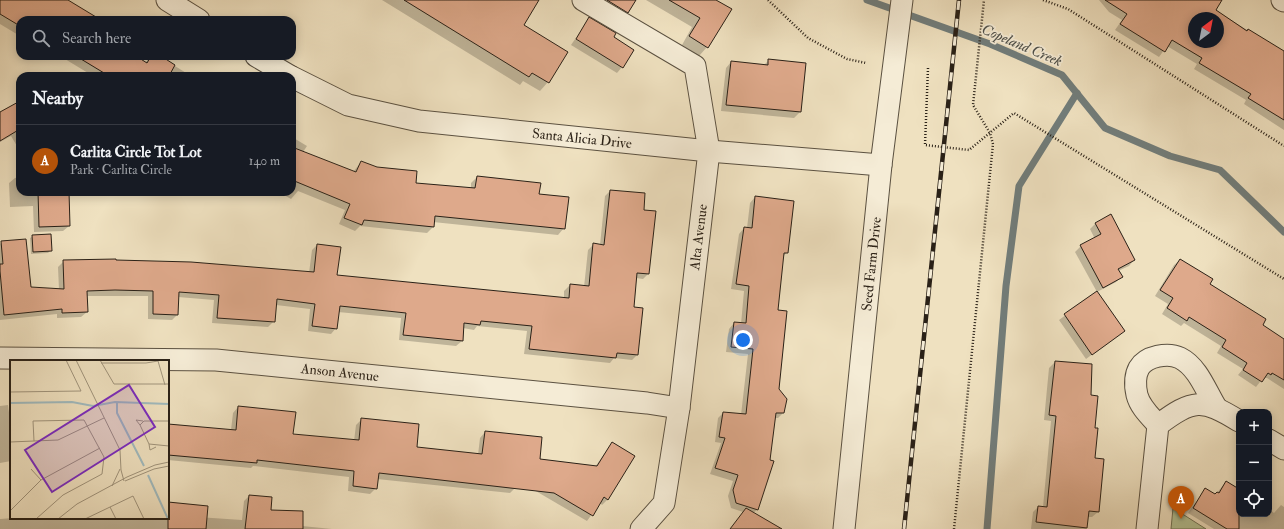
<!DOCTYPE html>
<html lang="en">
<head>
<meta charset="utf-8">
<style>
	:root { --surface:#171b24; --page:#20242c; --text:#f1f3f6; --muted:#9ea1a6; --line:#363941; --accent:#b45309 }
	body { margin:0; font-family:"IM FELL Double Pica",serif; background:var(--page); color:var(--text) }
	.controls { position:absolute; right:12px; bottom:12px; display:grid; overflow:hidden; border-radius:8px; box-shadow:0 2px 10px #0003 }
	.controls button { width:36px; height:36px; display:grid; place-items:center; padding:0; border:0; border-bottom:1px solid var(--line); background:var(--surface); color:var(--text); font:20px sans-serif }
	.compass { position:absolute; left:1188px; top:12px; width:36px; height:36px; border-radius:50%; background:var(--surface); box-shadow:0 2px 10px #0003; rotate:32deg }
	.you { position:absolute; left:743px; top:340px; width:14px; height:14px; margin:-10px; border:3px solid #fff; border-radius:50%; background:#1a73e8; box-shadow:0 0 0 6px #1a73e833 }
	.badge { display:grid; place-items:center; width:26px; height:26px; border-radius:50%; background:var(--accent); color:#fff; font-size:13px; font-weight:700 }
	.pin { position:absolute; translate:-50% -33px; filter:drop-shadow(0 1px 2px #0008) }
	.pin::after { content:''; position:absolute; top:21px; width:14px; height:12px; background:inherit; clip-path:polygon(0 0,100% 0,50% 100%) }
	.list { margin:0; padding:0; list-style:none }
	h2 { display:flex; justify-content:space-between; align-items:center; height:52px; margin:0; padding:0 16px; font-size:17px }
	h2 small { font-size:13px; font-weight:400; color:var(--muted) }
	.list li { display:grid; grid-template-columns:26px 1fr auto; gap:12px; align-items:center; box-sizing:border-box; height:72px; padding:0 16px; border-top:1px solid var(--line) }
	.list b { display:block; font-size:15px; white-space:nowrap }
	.list p { margin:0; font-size:13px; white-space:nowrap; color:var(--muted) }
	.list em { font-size:13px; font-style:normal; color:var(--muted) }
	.icon { flex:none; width:22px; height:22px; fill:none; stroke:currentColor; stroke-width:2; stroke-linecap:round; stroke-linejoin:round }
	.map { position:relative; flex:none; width:1284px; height:529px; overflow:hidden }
	.search { position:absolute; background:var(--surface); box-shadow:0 2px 10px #0003; left:16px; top:16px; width:280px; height:44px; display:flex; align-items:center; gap:10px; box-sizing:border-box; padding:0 14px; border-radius:12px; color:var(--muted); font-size:15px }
	.panel { position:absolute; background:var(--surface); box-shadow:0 2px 10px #0003; left:16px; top:72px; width:280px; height:124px; border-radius:12px }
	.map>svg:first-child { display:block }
</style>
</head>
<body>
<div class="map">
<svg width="1284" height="529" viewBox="0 0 1284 529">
	<rect width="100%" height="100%" fill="#efe1c0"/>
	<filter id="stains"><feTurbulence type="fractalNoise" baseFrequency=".005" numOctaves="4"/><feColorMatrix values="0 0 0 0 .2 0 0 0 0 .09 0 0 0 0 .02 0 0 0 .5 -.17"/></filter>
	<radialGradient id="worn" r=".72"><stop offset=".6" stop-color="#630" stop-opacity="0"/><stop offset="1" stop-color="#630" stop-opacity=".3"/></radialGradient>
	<path fill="#b5c395" stroke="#707256" d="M1173 508 1206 529H1171Z"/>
	<g fill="#0003" fill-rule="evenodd">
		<path d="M0 0H66L89 20H20V36L0 24Z"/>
		<path d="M382 0H538L523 25 548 82 540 91 523 81 520 85Z"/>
		<path d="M584 0H635L628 12 619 21Z"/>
		<path d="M646 0H715L707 47 699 56 682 45 692 27Z"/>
		<path d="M1099 0H1209L1215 10 1284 53V130L1244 104 1246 100 1194 69 1197 64 1167 46 1159 57 1115 30 1122 20 1109 12ZM1194 18H1218V42H1194Z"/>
		<path d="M589 19 612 38 622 67 617 73 571 45Z"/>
		<path d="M60 56H134L145 63 151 56H159L191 76H93Z"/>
		<path d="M769 60 805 64 800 112 794 118 721 111 726 68 731 62 763 66Z"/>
		<path d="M20 102V151L11 136 0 142V113Z"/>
		<path d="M292 137 307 146 303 152 353 172 361 162 414 184 471 189V183L477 177 538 195 564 228 558 235 433 222V227L427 233 360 226 355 231 339 224 345 210 298 191 291 199 279 192H292Z"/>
		<path d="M20 177V192H68L69 226 63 231 34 232 33 206 10 207 9 183 15 178Z"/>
		<path d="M610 191 642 211 648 274 643 279 636 278 632 308 638 354 632 360 614 358 610 363 524 354 527 331 477 326 474 330 463 328 462 341 456 346 399 340 401 318 338 312 336 328 331 334 308 331 310 309 276 305 274 321 268 327 212 323 214 300 178 297 177 315 172 320 148 319V296H86L87 312 81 317 57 318V314L0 320V244L2 242 30 288 59 290 58 267 64 261H115L309 273 312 250 317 245 336 276 564 299V291L570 285 584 287 588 250 594 244 600 245 605 196Z"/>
		<path d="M755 197 787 252 783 257 777 311 778 389 783 413 778 418H775L769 461 773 462 757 510 753 513 780 529H730L743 512 731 508 728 496 733 481 710 474 721 443 715 442 718 418 723 413 741 415 748 354 726 352 729 329 734 323 741 324 744 291 731 289 739 234 744 228H747L750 203Z"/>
		<path d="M1096 223 1134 260 1129 266 1118 271 1121 277 1116 282 1097 292 1124 331 1086 359 1059 320 1097 292 1075 252 1081 246 1095 239 1090 229Z"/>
		<path d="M33 236 51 250 48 253 31 254 30 238Z"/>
		<path d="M1180 260 1261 326 1284 340V389L1267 378H1263L1256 387 1238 375 1243 369 1217 353 1221 346 1184 323 1181 326 1162 314 1168 304 1155 296 1174 265Z"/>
		<path d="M1055 362 1090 396 1094 428V459L1098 512 1092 517H1087L1086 529H1031L1033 512 1038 507H1043L1051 421 1044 420 1049 368Z"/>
		<path d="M8 405 11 428V461L0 463V406Z"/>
		<path d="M238 407 292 435 354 441 356 425 362 419 415 447 478 455 480 438 485 432 539 460 595 467 612 443 608 499 602 505 600 503 587 521 498 469 515 488 510 493 377 479 376 488 370 494 348 491 349 477 253 466 251 468 168 460V425L231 430 233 413Z"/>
		<path d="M1226 482 1239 491V514H1269V509L1274 513 1281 505 1284 507V529H1214L1188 513 1205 490 1215 495Z"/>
		<path d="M249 496 270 511 302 526 332 529H0V519L13 518H168V515L242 520 244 501Z"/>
	</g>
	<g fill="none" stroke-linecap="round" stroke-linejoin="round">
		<g stroke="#717d7b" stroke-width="7">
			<path d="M867 0 990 44 1062 75 1105 128 1170 156 1220 170 1284 232"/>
			<path d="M987 529 1006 286 1019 186 1077 93"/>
		</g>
	</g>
	<g fill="#dea98b" stroke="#2a2117" fill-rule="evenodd">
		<path d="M0 0H68L101 20H20V26L0 14Z"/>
		<path d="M404 0H539L524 25 568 52 549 83 532 73 529 77Z"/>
		<path d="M607 0H636L628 13Z"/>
		<path d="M669 0H716L732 9 708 48 689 36 700 18Z"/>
		<path d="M1105 0H1222L1216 10 1247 31 1248 29 1284 51V120L1248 98 1251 94 1199 63 1202 58 1172 40 1165 52 1120 24 1127 14ZM1194 18H1218V42H1194Z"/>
		<path d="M589 17 616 33 614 37 634 50 623 68 576 39Z"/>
		<path d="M76 56H136L147 63 151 56H161L175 65 169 76H109Z"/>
		<path d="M768 59 806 63 801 112 726 105 731 61 768 65Z"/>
		<path d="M20 101V129L0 141V112Z"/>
		<path d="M292 147 356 172 361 161 377 167 417 171 416 183 475 188 477 176 541 183 539 194 569 197 565 229 435 216 434 227 364 220 362 225 344 218 350 204 292 180Z"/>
		<path d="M610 190 645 193 644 210 656 211 649 274 637 273 634 307 643 308 638 355 617 353 616 358 529 349 532 326 481 321 480 325 464 323 463 341 403 335 406 313 340 306 337 329 312 326 315 304 277 299 275 322 217 318 219 295 179 292 178 315 153 314V291L115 290 87 291 88 312 62 313V309L4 315 0 271V264H3L1 241 26 239 31 287 64 289 63 260 116 259V260L191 262 314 272 317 244 341 247 337 275 569 298 570 284 589 286 593 243 604 245Z"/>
		<path d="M38 192H69L70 226 39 227Z"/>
		<path d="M755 196 794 201 788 253H784L778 310 787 311 779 389 787 399 784 413H776L770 460 774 461 758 510 736 503 733 490 738 475 715 468 725 438 719 437 723 412 746 414 753 349 731 347 734 322 746 323 749 286 736 284 744 227 752 228Z"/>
		<path d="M1111 214 1135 260 1118 269 1123 277 1103 288 1080 245 1101 234 1095 223Z"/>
		<path d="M51 234 52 251 33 252 32 235Z"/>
		<path d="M1180 259 1213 279 1210 284 1266 319 1263 325 1284 339V380L1272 373 1271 375 1268 373 1262 382 1243 370 1247 363 1222 347 1226 340 1189 317 1187 321 1167 308 1173 298 1160 290Z"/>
		<path d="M1097 291 1125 331 1092 355 1064 314Z"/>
		<path d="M1055 361 1092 364 1091 395 1098 396 1095 428H1098L1095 458 1104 459 1099 512 1089 511 1087 528 1036 522 1038 506 1047 507 1056 416 1049 415Z"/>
		<path d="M238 406 296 412 293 434 359 440 361 418 419 424 417 447 482 454 485 431 542 437 540 459 597 466 612 442 635 456 608 500 604 497 593 516 554 493 379 473 377 489 353 486 354 471 257 460V463L168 455V424L236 430Z"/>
		<path d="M1226 481 1239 489V529H1227L1193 508 1205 488 1215 494 1217 492 1219 493Z"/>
		<path d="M249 495 272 497 271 510 303 511V529H245Z"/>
		<path d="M168 502 208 506 206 529H168Z"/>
		<path d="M746 508 782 529H730Z"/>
	</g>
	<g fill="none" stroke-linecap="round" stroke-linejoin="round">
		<defs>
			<g id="minor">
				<path d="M167 0 199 20"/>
				<path d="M583 0 695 66 709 151 679 408 664 503 641 529"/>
				<path d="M1282 0 1284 1"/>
				<path d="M256 56 290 76"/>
				<path d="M292 77 348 105 419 121 709 151 881 165"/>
				<path d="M0 358 216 360 647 403 679 408"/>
				<path d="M1158 425C1150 416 1140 407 1137 395 1135 386 1134 377 1139 368 1146 356 1168 352 1180 358 1198 367 1206 391 1216 407"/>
				<path d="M1269 440 1284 449"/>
				<path d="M844 529 881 165 902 0"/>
				<path d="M1147 529 1158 425C1193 399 1202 398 1239 421"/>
			</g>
		</defs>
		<use href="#minor" stroke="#5b5141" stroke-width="23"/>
		<g stroke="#2a2117" stroke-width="2.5" stroke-dasharray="1 2" stroke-linecap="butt">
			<path d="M768 0 808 38 847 59 866 63"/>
			<path d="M1043 0 1068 9 1284 146"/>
			<path d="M928 68 925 145 969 150 1014 113 1284 279"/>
			<path d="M954 529 993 144 990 133 973 105 984 0"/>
		</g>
		<use href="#minor" stroke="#f5ecd6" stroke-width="21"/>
		<defs>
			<path id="rail" d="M904 529 959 0"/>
		</defs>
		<use href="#rail" stroke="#2a2117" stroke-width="4.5"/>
		<use href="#rail" stroke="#f5ecd6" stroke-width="3" stroke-dasharray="9" stroke-linecap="butt"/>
	</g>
	<g text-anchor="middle" stroke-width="3.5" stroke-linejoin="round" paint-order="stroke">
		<g font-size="14" fill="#2a2117" stroke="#f5ecd6">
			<text transform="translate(582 138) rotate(6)" y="5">Santa Alicia Drive</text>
			<text transform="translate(698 237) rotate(-83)" y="5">Alta Avenue</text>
			<text transform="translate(871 264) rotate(-84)" y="5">Seed Farm Drive</text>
			<text transform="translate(340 372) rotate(6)" y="5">Anson Avenue</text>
		</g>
		<g font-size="15" font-style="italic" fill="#4d4f49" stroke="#f5ecd6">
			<text transform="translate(1022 45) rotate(23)" y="5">Copeland Creek</text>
		</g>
	</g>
	<g transform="translate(10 360)">
		<rect width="159" height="159" fill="#efe1c0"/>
		<path fill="none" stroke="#a0babe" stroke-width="2" d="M0 43 62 42 83 46 105 42 159 44M107 43V53L134 106M138 115 158 159"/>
		<path fill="none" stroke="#a0947c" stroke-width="1" d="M66 0 110 90 111 110 114 121M90 0 104 24H159M148 1 155 25M91 3H136L148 1M0 32 71 31 56 0M159 61H134L130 65 139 84 159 86M130 65 126 60 133 61M24 81 23 61 74 60 94 97 92 114 53 135 26 159M0 82 48 80 94 58M139 84 140 90 146 87M21 109 31 120M115 121 144 109 159 106M102 126 110 109M100 147 106 159M0 151 31 120 90 88M48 159 67 144 117 117 145 105 159 102M75 159 123 136 134 159"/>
		<path fill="#7b2cbf" fill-opacity="0.15" stroke="#7b2cbf" stroke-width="2" d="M119 25 145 67 42 132 15 90Z"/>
		<rect width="159" height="159" fill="none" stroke="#2a2117" stroke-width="2"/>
	</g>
	<rect width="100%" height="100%" filter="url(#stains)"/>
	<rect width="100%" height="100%" fill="url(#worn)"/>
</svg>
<div class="controls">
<button>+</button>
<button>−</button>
<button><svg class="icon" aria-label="locate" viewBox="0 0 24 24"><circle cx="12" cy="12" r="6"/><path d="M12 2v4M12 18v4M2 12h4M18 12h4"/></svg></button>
</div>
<svg class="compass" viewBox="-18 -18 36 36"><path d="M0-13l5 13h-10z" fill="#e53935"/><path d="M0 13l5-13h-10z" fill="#9ea1a6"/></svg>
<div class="you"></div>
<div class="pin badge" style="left:1181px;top:519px">A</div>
<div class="search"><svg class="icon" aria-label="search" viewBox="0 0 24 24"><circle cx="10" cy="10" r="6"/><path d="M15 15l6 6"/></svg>Search here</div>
<section class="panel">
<h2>Nearby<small></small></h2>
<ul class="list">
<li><span class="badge">A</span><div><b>Carlita Circle Tot Lot</b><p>Park · Carlita Circle</p></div><em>140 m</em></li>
</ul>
</section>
</div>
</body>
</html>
